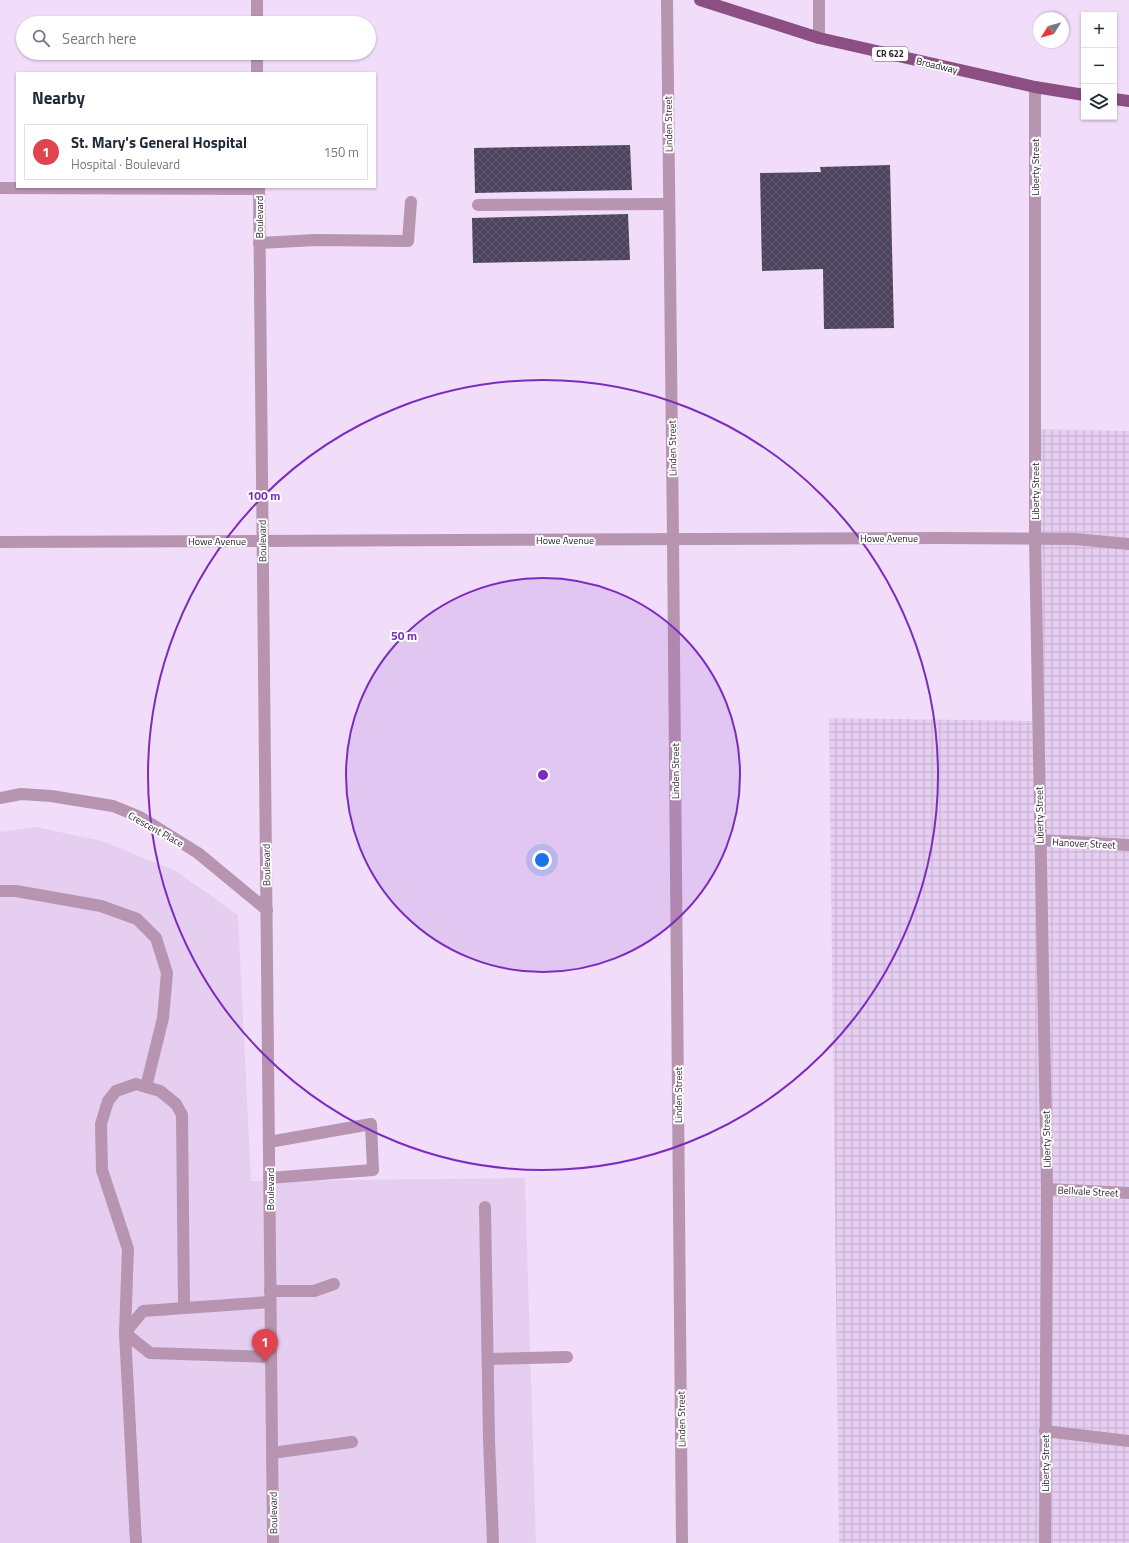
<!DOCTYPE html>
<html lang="en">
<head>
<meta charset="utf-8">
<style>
	:root { --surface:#fff; --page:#f2f2f3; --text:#1f2937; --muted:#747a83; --line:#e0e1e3; --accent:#8b4dc2 }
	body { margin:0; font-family:"Titillium Web",sans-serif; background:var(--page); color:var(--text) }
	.controls { position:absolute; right:12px; top:12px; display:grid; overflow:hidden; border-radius:0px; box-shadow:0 1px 3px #0004 }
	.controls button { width:36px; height:36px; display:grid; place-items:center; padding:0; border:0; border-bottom:1px solid var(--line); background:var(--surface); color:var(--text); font:20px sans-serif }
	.compass { position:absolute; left:1033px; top:12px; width:36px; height:36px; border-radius:50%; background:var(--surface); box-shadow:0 1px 3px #0004; rotate:233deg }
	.you { position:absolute; left:542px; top:860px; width:14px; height:14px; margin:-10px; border:3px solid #fff; border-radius:50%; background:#1a73e8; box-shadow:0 0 0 6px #1a73e833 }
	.badge { display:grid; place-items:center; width:26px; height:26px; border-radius:50%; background:var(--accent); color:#fff; font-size:13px; font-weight:700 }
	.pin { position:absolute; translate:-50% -33px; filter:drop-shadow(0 1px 2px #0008) }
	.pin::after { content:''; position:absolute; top:21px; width:14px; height:12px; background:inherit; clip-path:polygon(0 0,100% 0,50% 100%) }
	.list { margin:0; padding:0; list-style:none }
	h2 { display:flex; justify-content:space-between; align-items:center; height:52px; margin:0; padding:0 16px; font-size:17px }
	h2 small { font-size:13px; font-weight:400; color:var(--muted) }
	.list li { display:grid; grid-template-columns:26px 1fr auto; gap:12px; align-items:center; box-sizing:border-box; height:56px; margin:0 8px 8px; padding:0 8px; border:1px solid var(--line); border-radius:0px }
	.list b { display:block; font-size:15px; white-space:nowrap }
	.list p { margin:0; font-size:13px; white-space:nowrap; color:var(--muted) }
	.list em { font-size:13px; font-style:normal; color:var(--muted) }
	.icon { flex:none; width:22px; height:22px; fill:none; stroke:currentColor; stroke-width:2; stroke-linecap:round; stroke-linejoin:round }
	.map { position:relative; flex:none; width:1129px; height:1543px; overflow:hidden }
	.search { position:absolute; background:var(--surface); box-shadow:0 1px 3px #0004; left:16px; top:16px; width:360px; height:44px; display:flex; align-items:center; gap:10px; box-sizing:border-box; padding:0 14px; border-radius:22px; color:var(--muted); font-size:15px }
	.panel { position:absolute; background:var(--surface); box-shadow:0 1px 3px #0004; left:16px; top:72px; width:360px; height:116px; border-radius:0px }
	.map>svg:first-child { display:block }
</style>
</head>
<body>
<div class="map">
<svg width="1129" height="1543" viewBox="0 0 1129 1543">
	<defs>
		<pattern id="industrial-grid" width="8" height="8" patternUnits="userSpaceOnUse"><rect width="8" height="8" fill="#e6cef1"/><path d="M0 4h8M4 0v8" fill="none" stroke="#c5b1cf"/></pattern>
		<pattern id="building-cross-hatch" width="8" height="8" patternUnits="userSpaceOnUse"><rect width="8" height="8" fill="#4c435e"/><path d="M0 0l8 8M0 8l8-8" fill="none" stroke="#635b72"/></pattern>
	</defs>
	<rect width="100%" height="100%" fill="#f1dcfa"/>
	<path fill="#e6cef1" d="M35 827 102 841 176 871 238 915 251 1181 525 1178 536 1543H0V832Z"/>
	<path fill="url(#industrial-grid)" d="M1030 429 1129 431V1543H839L829 718 1034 721Z"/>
	<g fill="url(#building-cross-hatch)">
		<path d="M630 145 632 190 475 193 474 148Z"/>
		<path d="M890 165 894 328 824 329 823 269 762 271 760 173 821 172 820 167Z"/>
		<path d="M628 214 630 260 473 263 472 218Z"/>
	</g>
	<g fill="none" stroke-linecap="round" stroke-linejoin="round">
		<g stroke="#b794b0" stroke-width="12">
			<path d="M257 0V23"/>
			<path d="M667 0 673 539 682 1543"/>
			<path d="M819 0V38"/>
			<path d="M257 53V73"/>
			<path d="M1035 87V539L1047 1189 1045 1543"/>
			<path d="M259 187 273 1543"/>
			<path d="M0 188 259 189"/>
			<path d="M478 205 669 204"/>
			<path d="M259 243 316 240 408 241 411 202"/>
			<path d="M0 542 940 538 1075 539 1129 544"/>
			<path d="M0 798 21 794 51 796 113 806 140 817 198 853 267 910"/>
			<path d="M1039 840 1129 845"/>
			<path d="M0 891H16L101 906 137 919 156 938 167 973 163 1018 146 1087"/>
			<path d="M269 1142 371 1124 373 1170 269 1178"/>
			<path d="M1047 1189 1129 1193"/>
			<path d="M485 1207 489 1439 493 1543"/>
			<path d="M270 1291H314L334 1284"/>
			<path d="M125 1333 143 1311 270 1302"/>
			<path d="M125 1333 150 1353 271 1357"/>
			<path d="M488 1359 567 1357"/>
			<path d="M1045 1431 1129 1441"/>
			<path d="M272 1453 352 1442"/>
			<path d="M136 1543 125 1333 128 1249 102 1170 101 1124 108 1101 116 1091 136 1084 160 1091 176 1104 182 1115 184 1307"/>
		</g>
		<g stroke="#8c4f83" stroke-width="12">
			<path d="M700 0 819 38 1035 87 1084 95"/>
			<path d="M1114 99 1129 101"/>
		</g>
	</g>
	<circle cx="543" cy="775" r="197" fill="#7b2cbf" fill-opacity=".12"/>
	<g fill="none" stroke="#7b2cbf" stroke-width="2">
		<circle cx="543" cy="775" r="197"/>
		<circle cx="543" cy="775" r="395"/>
	</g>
	<g text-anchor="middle" stroke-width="4" stroke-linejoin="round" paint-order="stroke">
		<rect fill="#fff" stroke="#6b656d" stroke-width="1" x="872" y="47" width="36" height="14" rx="3"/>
		<g font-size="9" font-weight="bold" fill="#2b232e">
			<text x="890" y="57">CR 622</text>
		</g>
		<g font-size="10" fill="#2b232e" stroke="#fff">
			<text transform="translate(937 65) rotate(13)" y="4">Broadway</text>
			<text transform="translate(668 124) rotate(-91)" y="4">Linden Street</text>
			<text transform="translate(1035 167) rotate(-90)" y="4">Liberty Street</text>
			<text transform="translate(259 217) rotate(-90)" y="4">Boulevard</text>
			<text transform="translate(672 448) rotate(-91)" y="4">Linden Street</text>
			<text transform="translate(1035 491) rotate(-90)" y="4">Liberty Street</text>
			<text x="889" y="542">Howe Avenue</text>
			<text x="565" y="544">Howe Avenue</text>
			<text x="217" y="545">Howe Avenue</text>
			<text transform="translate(262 541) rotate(-91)" y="4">Boulevard</text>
			<text transform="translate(675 771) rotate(-90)" y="4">Linden Street</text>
			<text transform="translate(1039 815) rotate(-91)" y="4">Liberty Street</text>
			<text transform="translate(156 829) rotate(29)" y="4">Crescent Place</text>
			<text transform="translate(1084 843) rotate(3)" y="4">Hanover Street</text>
			<text transform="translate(266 865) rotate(-91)" y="4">Boulevard</text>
			<text transform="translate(678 1095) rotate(-90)" y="4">Linden Street</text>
			<text transform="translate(1046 1139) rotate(-91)" y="4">Liberty Street</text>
			<text transform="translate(270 1189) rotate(-90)" y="4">Boulevard</text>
			<text transform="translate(1088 1191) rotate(3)" y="4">Bellvale Street</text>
			<text transform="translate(681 1419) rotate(-91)" y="4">Linden Street</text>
			<text transform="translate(1045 1463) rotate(-90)" y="4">Liberty Street</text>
			<text transform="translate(273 1513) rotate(-91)" y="4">Boulevard</text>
		</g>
	</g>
	<circle cx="543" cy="775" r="6" fill="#7b2cbf" stroke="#fff" stroke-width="2"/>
	<g font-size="12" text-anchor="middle" font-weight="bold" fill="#7b2cbf" stroke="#fff" stroke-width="4" stroke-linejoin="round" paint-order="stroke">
		<text x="264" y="500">100 m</text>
		<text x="404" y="640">50 m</text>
	</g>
</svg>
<div class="controls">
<button>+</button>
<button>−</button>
<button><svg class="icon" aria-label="layers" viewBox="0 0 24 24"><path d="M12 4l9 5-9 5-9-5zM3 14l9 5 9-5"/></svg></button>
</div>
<svg class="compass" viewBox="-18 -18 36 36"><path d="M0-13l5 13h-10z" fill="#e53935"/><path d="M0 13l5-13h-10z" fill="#747a83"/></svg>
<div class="you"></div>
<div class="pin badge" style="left:265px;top:1362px;background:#e0444e">1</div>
<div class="search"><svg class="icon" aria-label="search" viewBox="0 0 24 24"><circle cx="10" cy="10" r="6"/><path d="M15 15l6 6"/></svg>Search here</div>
<section class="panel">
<h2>Nearby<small></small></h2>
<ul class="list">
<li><span class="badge" style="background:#e0444e">1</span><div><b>St. Mary's General Hospital</b><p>Hospital · Boulevard</p></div><em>150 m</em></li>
</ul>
</section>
</div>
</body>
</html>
